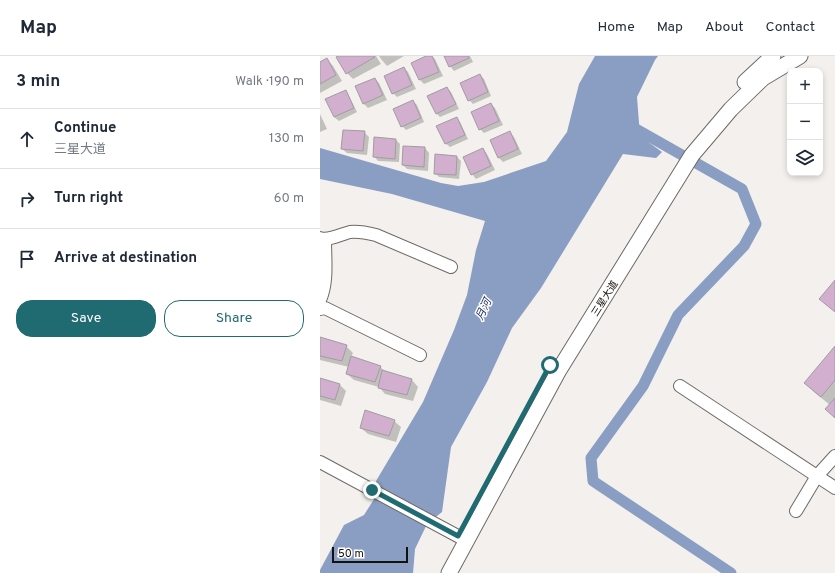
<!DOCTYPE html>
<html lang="en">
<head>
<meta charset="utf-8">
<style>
	:root { --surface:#fff; --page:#f2f2f3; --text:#1f2937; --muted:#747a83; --line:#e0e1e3; --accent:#206b71 }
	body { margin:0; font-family:Overpass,"Noto Sans SC",sans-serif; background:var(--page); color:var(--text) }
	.controls { position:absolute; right:12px; top:12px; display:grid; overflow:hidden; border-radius:8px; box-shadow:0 2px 6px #0003 }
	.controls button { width:36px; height:36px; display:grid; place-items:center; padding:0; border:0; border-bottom:1px solid var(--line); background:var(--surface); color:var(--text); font:20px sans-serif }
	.scale { position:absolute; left:12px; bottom:10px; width:76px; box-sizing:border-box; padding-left:4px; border:2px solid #121110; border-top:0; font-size:11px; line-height:14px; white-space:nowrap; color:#121110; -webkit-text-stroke:3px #fffefc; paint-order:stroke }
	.stop { position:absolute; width:12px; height:12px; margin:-9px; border:3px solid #206b71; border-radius:50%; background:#fff }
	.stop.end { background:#206b71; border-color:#fff; box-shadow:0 1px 4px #0008 }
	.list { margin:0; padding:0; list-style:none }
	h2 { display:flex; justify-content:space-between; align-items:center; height:52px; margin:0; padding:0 16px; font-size:17px }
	h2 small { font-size:13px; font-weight:400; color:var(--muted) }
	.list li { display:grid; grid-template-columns:26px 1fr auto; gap:12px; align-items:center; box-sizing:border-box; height:60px; padding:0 16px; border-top:1px solid var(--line) }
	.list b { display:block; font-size:15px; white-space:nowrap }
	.list p { margin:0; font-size:13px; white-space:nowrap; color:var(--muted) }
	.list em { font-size:13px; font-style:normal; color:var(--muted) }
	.actions { display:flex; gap:8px; padding:12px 16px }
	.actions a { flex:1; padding:9px 0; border:1px solid var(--accent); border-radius:16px; text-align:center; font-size:14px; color:var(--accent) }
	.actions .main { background:var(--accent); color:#fff }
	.icon { flex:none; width:22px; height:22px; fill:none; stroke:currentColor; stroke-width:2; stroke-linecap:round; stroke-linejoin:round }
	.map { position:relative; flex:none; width:515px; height:517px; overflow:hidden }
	header { display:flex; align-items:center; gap:24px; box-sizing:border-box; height:56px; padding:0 20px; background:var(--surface); border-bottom:1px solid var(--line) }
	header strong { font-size:19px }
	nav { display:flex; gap:22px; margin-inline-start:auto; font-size:14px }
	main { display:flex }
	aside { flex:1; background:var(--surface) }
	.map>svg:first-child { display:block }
</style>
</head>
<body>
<header>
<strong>Map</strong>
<nav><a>Home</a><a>Map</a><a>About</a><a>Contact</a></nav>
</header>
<main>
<aside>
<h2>3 min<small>Walk · 190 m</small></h2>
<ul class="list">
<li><svg class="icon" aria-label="ahead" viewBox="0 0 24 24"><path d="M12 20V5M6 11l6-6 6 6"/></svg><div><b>Continue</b><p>三星大道</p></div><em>130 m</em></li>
<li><svg class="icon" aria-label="right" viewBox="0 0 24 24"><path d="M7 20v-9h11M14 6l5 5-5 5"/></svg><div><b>Turn right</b></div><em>60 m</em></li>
<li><svg class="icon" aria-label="arrive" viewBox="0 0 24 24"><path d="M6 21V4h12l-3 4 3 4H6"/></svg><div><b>Arrive at destination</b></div></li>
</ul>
<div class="actions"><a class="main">Save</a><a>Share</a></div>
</aside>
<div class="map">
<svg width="515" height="517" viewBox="0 0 515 517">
	<rect width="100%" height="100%" fill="#f3f0ed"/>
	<path fill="#8a9dc3" d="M275 0H338L335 4 317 41 320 80 342 96 336 102 303 98 221 232 192 272 167 326 131 391 122 456 107 468 95 493 93 517H0V514L24 469 44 459 58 437 56 425 103 346 134 274 147 239 156 194 165 165 72 138 0 123V92L121 127 138 130 164 126 226 105 247 76 259 28Z"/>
	<g fill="#0003">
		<path d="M20 0H56L61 8 33 23 27 17Z"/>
		<path d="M59 0H84L67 10 61 3Z"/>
		<path d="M108 0H112L115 3 123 20 104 28 100 24 92 7Z"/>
		<path d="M125 0H150L153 6 134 15 130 10Z"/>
		<path d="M7 3 13 10 22 25 0 37V7Z"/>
		<path d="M84 12 88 16 96 33 77 41 73 37Z"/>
		<path d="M160 19 164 23 171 40 153 48 149 44Z"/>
		<path d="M55 23 59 27 67 44 48 52 44 48 36 31Z"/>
		<path d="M127 32 131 36 139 53 120 61 116 57Z"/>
		<path d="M25 35 29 40 37 56 19 65 14 61Z"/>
		<path d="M93 45 97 49 104 66 86 74 82 70Z"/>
		<path d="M171 48 175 52 183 69 164 77 160 73Z"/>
		<path d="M0 58 7 73 0 76Z"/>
		<path d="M136 62 140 66 148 83 130 91 125 87Z"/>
		<path d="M44 76 49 81 47 99 27 97 22 93Z"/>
		<path d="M190 77 194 81 202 98 183 106 179 102 171 85Z"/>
		<path d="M76 84 80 88 79 106 58 105 54 100Z"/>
		<path d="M105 92 109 97 108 115 87 113 83 109Z"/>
		<path d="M163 93 167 98 175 114 156 123 152 118Z"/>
		<path d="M137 101 141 105 139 123 119 121 115 117Z"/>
		<path d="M0 282 26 290 33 297 31 301 60 311 65 315 92 324 98 331 93 345 65 338 59 331 34 324 27 318 29 311 0 304Z"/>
		<path d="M515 291V362L510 349 494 336 486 327Z"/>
		<path d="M0 323 20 329 26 335 21 350 0 344Z"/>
		<path d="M74 365 81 371 76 386 48 378 41 372Z"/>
	</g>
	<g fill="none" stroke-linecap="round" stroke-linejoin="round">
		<path stroke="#8a9dc3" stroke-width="11" d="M308 66 316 73 422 133 436 168 424 190 358 259 323 330 271 402 273 425 411 517"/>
	</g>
	<g fill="#d2aecf" stroke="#a09da0">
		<path d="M18 0H54L55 1 26 18 16 1Z"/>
		<path d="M106 0H112L119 16 99 24 91 7Z"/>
		<path d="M124 0H148L149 2 129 11Z"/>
		<path d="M7 2 16 19 0 28V6Z"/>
		<path d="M84 11 92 29 72 38 64 20Z"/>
		<path d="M160 18 168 36 148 45 140 27Z"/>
		<path d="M55 22 63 39 43 48 35 30Z"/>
		<path d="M127 31 136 48 116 58 107 40Z"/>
		<path d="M26 34 34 52 14 61 5 43Z"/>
		<path d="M93 44 101 62 81 71 73 53Z"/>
		<path d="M171 47 179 65 159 74 151 56Z"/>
		<path d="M137 61 145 79 125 88 116 70Z"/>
		<path d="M23 74 45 75 43 95 21 93Z"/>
		<path d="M190 75 198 93 178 102 170 84Z"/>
		<path d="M54 81 76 83 75 103 53 101Z"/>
		<path d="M83 90 105 91 104 111 82 109Z"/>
		<path d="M163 92 171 110 151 119 143 101Z"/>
		<path d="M115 98 137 100 136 119 114 118Z"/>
		<path d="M515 224V256L499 243Z"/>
		<path d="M0 281 27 289 22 305 0 300Z"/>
		<path d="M515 290V324L501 341 484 327Z"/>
		<path d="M31 300 61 310 55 326 26 318Z"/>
		<path d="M62 314 92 323 87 339 58 332Z"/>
		<path d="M0 322 20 328 15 344 0 340Z"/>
		<path d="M515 342V362L505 353Z"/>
		<path d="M45 354 75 364 69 380 40 372Z"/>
	</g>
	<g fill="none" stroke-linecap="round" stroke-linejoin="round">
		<defs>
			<g id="minor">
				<path d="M0 182C8 185 22 178 30 176 39 175 48 177 56 179L131 211"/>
				<path d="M0 244C8 226 5 204 5 184"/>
				<path d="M0 253 5 252 100 299"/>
				<path d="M360 330 515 432"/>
				<path d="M0 406 147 485"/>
				<path d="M476 455 497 420 515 400"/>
			</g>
			<g id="tertiary">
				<path d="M425 26 453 0"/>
				<path d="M129 517 239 314 372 99 411 53 443 22 480 0"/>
			</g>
		</defs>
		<use href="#minor" stroke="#6c6a67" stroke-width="14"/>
		<use href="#tertiary" stroke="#6c6a67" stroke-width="17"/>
		<use href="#minor" stroke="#fff" stroke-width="12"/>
		<use href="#tertiary" stroke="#fff" stroke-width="15"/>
	</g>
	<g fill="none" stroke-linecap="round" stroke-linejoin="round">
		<path stroke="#206b71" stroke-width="5" d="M52 434 138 480 230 309"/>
	</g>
	<g text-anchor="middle" stroke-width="3" stroke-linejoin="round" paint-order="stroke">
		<g font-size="10" fill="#121110" stroke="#fffefc">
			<text transform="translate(284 242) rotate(-58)" y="4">三星大道</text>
		</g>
		<g font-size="11" font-style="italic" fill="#243a6b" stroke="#fffefc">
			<text transform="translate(163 253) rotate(-65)" y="4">月河</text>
		</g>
	</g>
</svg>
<div class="controls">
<button>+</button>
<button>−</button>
<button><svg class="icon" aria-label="layers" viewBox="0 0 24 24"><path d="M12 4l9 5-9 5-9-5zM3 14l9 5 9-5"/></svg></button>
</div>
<div class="scale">50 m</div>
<div class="stop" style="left:230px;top:309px"></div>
<div class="stop end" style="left:52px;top:434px"></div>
</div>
</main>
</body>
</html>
